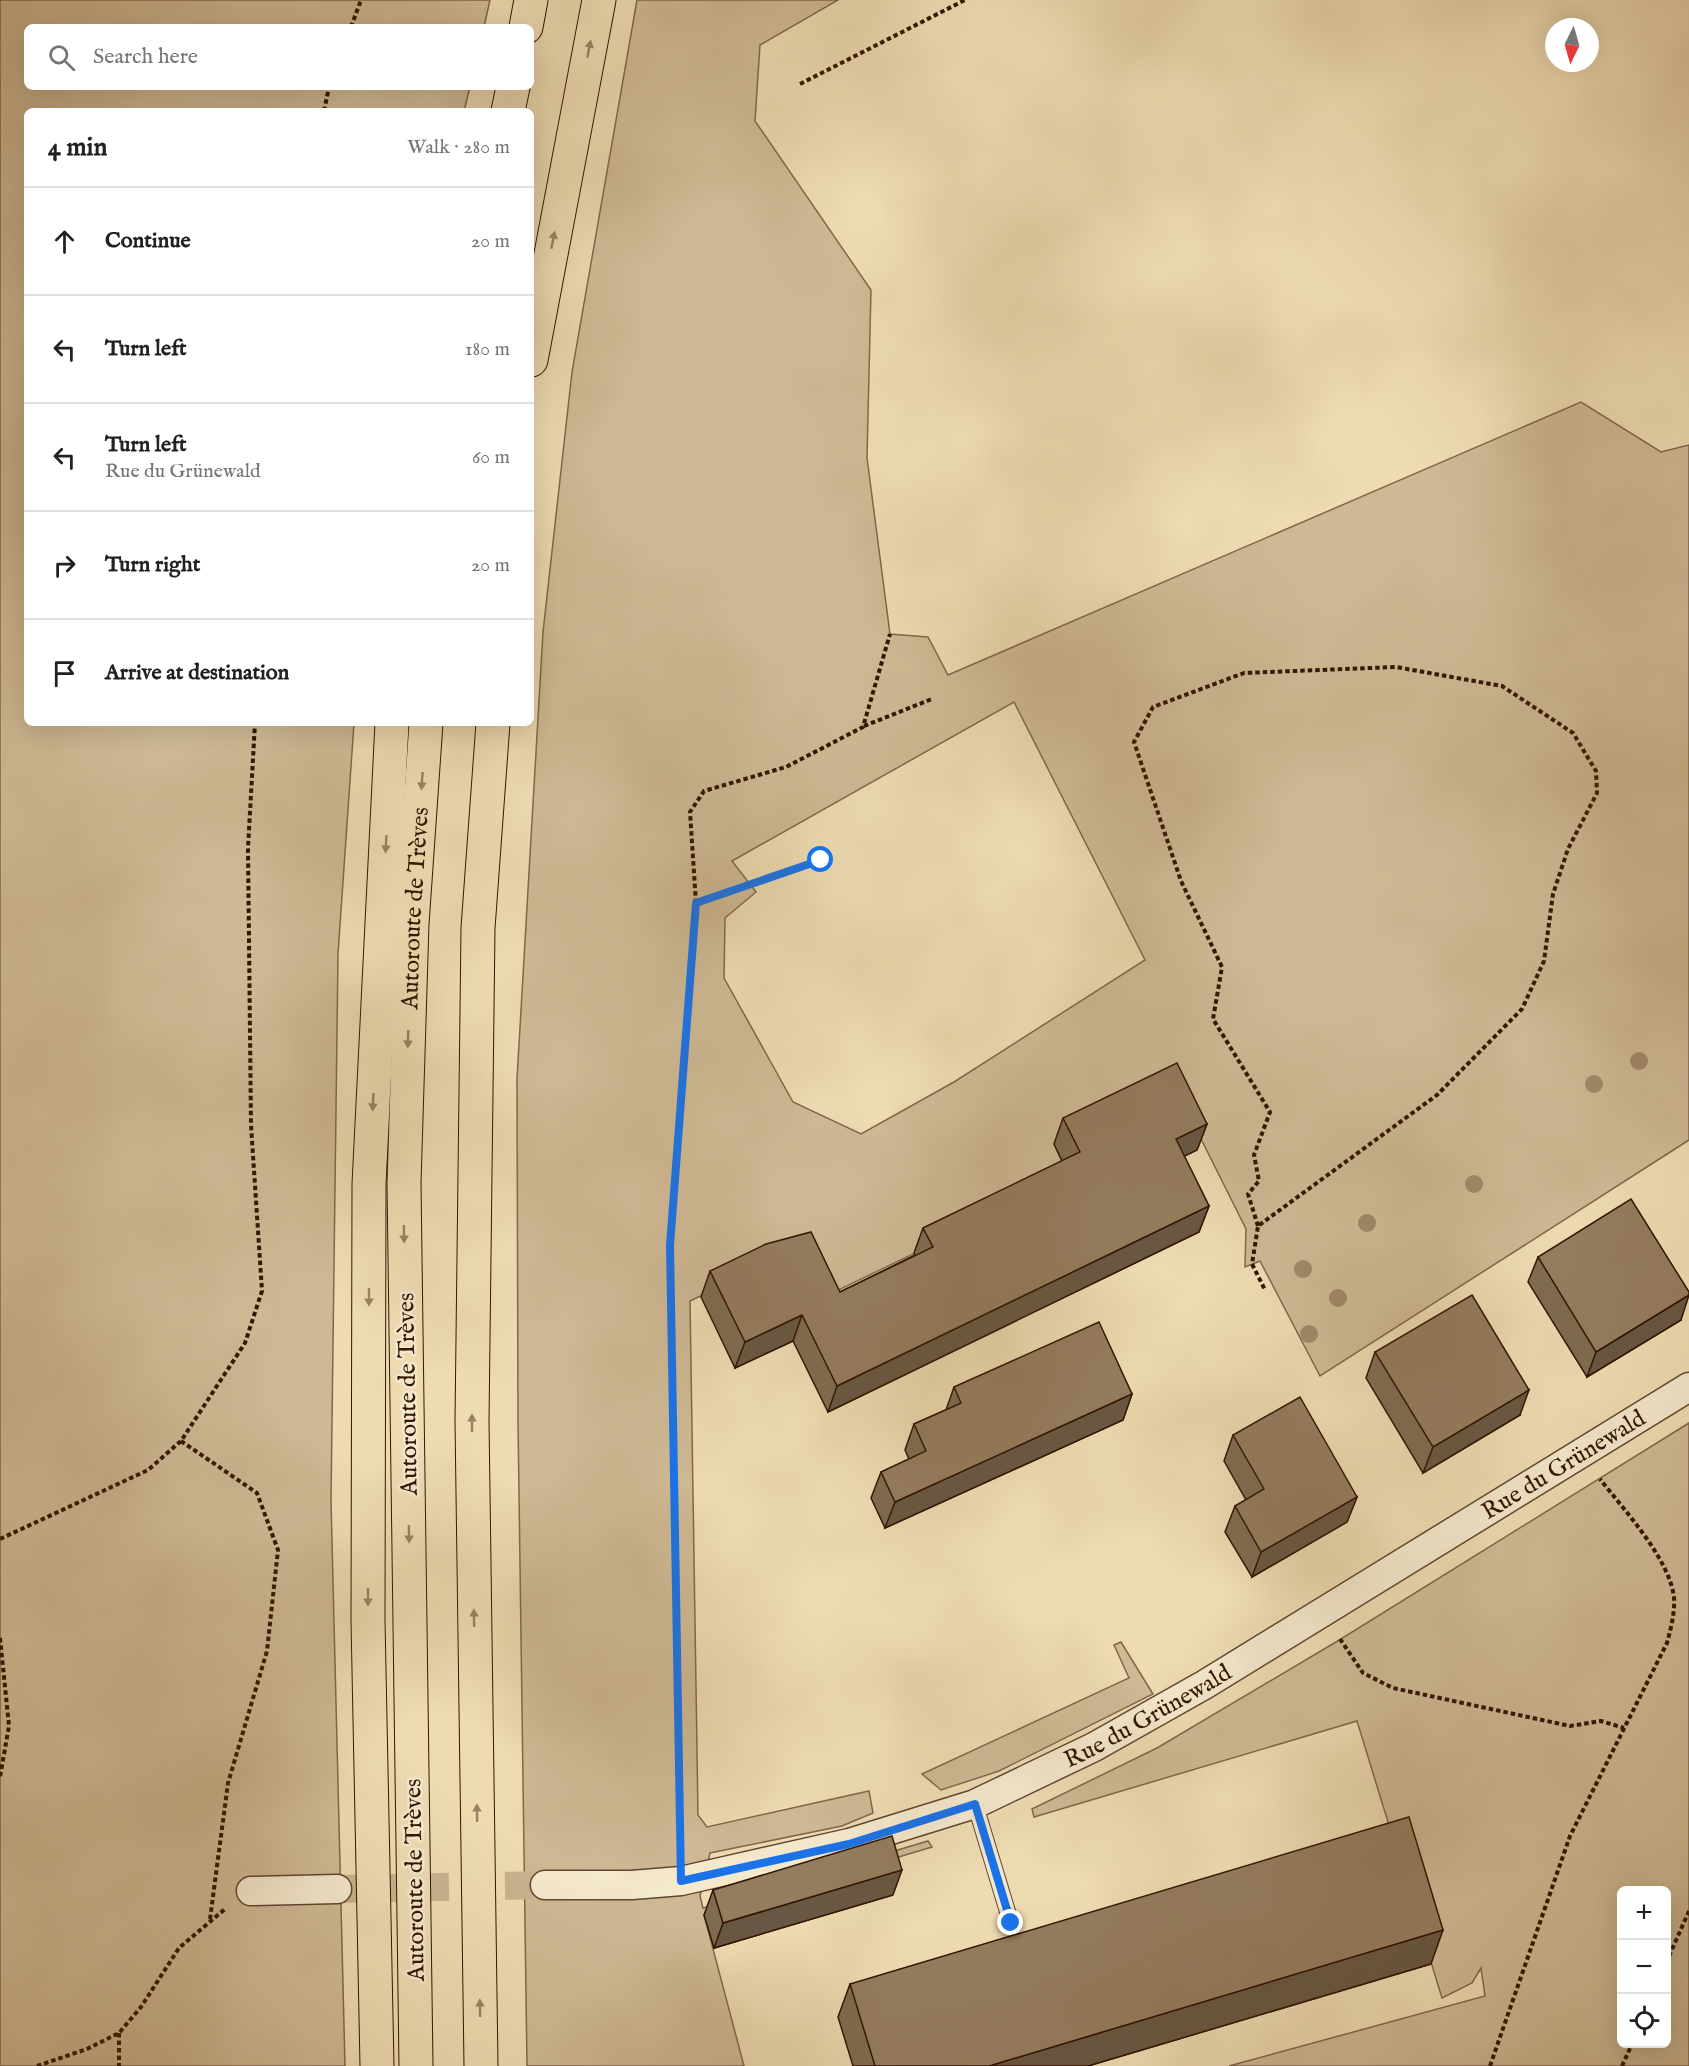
<!DOCTYPE html>
<html lang="en">
<head>
<meta charset="utf-8">
<style>
	:root { --surface:#fff; --page:#f2f2f2; --text:#202124; --muted:#757577; --line:#e0e0e0 }
	body { margin:0; font-family:"IM FELL English",serif; background:var(--page); color:var(--text) }
	.controls { position:absolute; right:18px; bottom:18px; display:grid; overflow:hidden; border-radius:9px; box-shadow:0 6px 24px #0002 }
	.controls button { width:54px; height:54px; display:grid; place-items:center; padding:0; border:0; border-bottom:2px solid var(--line); background:var(--surface); color:var(--text); font:30px sans-serif }
	.compass { position:absolute; left:1545px; top:18px; width:54px; height:54px; border-radius:50%; background:var(--surface); box-shadow:0 6px 24px #0002; rotate:185deg }
	.stop { position:absolute; width:18px; height:18px; margin:-14px; border:4px solid #1a73e8; border-radius:50%; background:#fff }
	.stop.end { background:#1a73e8; border-color:#fff; box-shadow:0 2px 6px #0008 }
	.list { margin:0; padding:0; list-style:none }
	h2 { display:flex; justify-content:space-between; align-items:center; height:78px; margin:0; padding:0 24px; font-size:26px }
	h2 small { font-size:20px; font-weight:400; color:var(--muted) }
	.list li { display:grid; grid-template-columns:39px 1fr auto; gap:18px; align-items:center; box-sizing:border-box; height:108px; padding:0 24px; border-top:2px solid var(--line) }
	.list b { display:block; font-size:22px; white-space:nowrap }
	.list p { margin:0; font-size:20px; white-space:nowrap; color:var(--muted) }
	.list em { font-size:20px; font-style:normal; color:var(--muted) }
	.icon { flex:none; width:33px; height:33px; fill:none; stroke:currentColor; stroke-width:2; stroke-linecap:round; stroke-linejoin:round }
	.map { position:relative; flex:none; width:1689px; height:2066px; overflow:hidden }
	.search { position:absolute; background:var(--surface); box-shadow:0 6px 24px #0002; left:24px; top:24px; width:510px; height:66px; display:flex; align-items:center; gap:15px; box-sizing:border-box; padding:0 21px; border-radius:9px; color:var(--muted); font-size:22px }
	.panel { position:absolute; background:var(--surface); box-shadow:0 6px 24px #0002; left:24px; top:108px; width:510px; height:618px; border-radius:9px }
	.map>svg:first-child { display:block }
</style>
</head>
<body>
<div class="map">
<svg width="1689" height="2066" viewBox="0 0 1689 2066">
	<rect width="100%" height="100%" fill="#eedbb2"/>
	<filter id="stains"><feTurbulence type="fractalNoise" baseFrequency=".00333" numOctaves="4"/><feColorMatrix values="0 0 0 0 .2 0 0 0 0 .09 0 0 0 0 .02 0 0 0 .5 -.17"/></filter>
	<radialGradient id="worn" r=".72"><stop offset=".6" stop-color="#630" stop-opacity="0"/><stop offset="1" stop-color="#630" stop-opacity=".3"/></radialGradient>
	<g fill="#ceb994" stroke="#80674c" stroke-width="1.5" fill-rule="evenodd">
		<path d="M0 0H490L484 27H27V87H470L464 111H27V723H354L338 954 331 1501 345 2066H0Z"/>
		<path d="M637 0H838L760 45 755 121 871 290 867 458 890 634 928 637 948 675 1581 402 1661 452 1689 445V1140L1320 1376 1260 1261 1245 1267 1246 1229 1173 1083 1054 1144 1070 1178 822 1298 757 1269 690 1301 698 1815 707 1827 869 1791 873 1813 842 1826 710 1853 700 1896 703 1908 928 1841 932 1847 704 1915 744 2066H527L518 1421 517 1079 543 632 572 372ZM1014 702 1145 960 954 1082 861 1134 793 1102 724 978 725 918 756 892 732 861Z"/>
		<path d="M1689 1423V2066H1229L1485 1996 1481 1968 1472 1983 1442 1998 1357 1721 1034 1817 1032 1809 1157 1748 1336 1642ZM1622 1890H1666V2044H1622Z"/>
		<path d="M1121 1642 1153 1694 999 1771 941 1790 922 1774 1129 1678 1114 1645Z"/>
	</g>
	<g fill="none" stroke-linecap="round" stroke-linejoin="round">
		<path stroke="#c8b38f" stroke-width="28" stroke-dasharray="28 14" stroke-linecap="butt" d="M337 1889 545 1885"/>
		<defs>
			<path id="lane" d="M975 1804 1011 1923"/>
			<g id="street">
				<path id="s1" d="M545 1885H632L681 1881 849 1843 975 1804 1094 1747 1204 1685 1689 1387"/>
				<path d="M251 1891 337 1889"/>
			</g>
			<g id="highway">
				<path d="M526 27 531 0"/>
				<path d="M508 111 513 87"/>
				<path d="M531 360 599 0"/>
				<path d="M377 2066 368 1621 369 1184 392 723"/>
				<path id="s2" d="M416 2066 404 1183 412 924 426 723"/>
				<path d="M481 2066 472 1421 478 928 493 723"/>
			</g>
		</defs>
		<use href="#lane" stroke="#61462f" stroke-width="17"/>
		<use href="#street" stroke="#61462f" stroke-width="31"/>
		<use href="#highway" stroke="#321503" stroke-width="35"/>
		<g stroke="#321503" stroke-width="4" stroke-dasharray="4.5 3" stroke-linecap="butt">
			<path d="M351 27 361 0"/>
			<path d="M800 84 965 0"/>
			<path d="M324 111 329 87"/>
			<path d="M864 726 932 699"/>
			<path d="M696 903 690 812 704 791 786 767 863 727 890 634"/>
			<path d="M1258 1226 1248 1194 1259 1181 1254 1155 1270 1112 1213 1019 1222 967 1181 881 1134 742 1153 707 1244 673 1396 667 1502 686 1573 733 1596 771 1597 793 1568 849 1553 894 1544 961 1522 1009 1437 1095 1258 1226 1252 1264 1265 1290"/>
			<path d="M181 1441 257 1493 278 1550 267 1651 228 1783 210 1919"/>
			<path d="M0 1539 148 1470 181 1441 245 1343 262 1291 251 1125 248 848 255 723"/>
			<path d="M0 1638 9 1726 0 1777"/>
			<path d="M1340 1639 1363 1673 1393 1688 1570 1726 1601 1721 1624 1728"/>
			<path d="M680 1848 670 1245 696 903 821 860"/>
			<path d="M1666 1963 1689 1911"/>
			<path d="M119 2033V2066"/>
			<path d="M37 2066 87 2049 119 2033 141 2007 179 1948 225 1909"/>
			<path d="M1490 2066 1570 1836 1667 1643C1671 1628 1675 1613 1674 1597 1669 1558 1624 1510 1600 1479"/>
			<path d="M1622 2066 1632 2044"/>
		</g>
		<use href="#lane" stroke="#f4e8cd" stroke-width="15"/>
		<use href="#street" stroke="#f4e8cd" stroke-width="28"/>
		<use href="#highway" stroke="#eedbb2" stroke-width="33"/>
	</g>
	<g fill="#a08969">
		<circle cx="1639" cy="1061" r="9"/>
		<circle cx="1594" cy="1084" r="9"/>
		<circle cx="1474" cy="1184" r="9"/>
		<circle cx="1367" cy="1223" r="9"/>
		<circle cx="1303" cy="1269" r="9"/>
		<circle cx="1338" cy="1298" r="9"/>
		<circle cx="1309" cy="1334" r="9"/>
	</g>
	<g fill="#7f6b51" stroke="#321503" stroke-width="1.5">
		<path d="M1063 1118 1207 1124 1197 1150 1184 1156 1209 1206 1199 1232 828 1412 793 1341 735 1368 701 1297 710 1271 840 1292 915 1255 914 1253 923 1228 1062 1161 1054 1144Z"/>
		<path d="M1538 1257 1681 1320 1587 1377 1528 1282Z"/>
		<path d="M1375 1352 1520 1415 1423 1473 1366 1378Z"/>
		<path d="M954 1387 1132 1394 1123 1420 885 1528 871 1498 881 1472 909 1459 905 1450 914 1424 946 1410Z"/>
		<path d="M1233 1435 1357 1497 1347 1522 1252 1577 1225 1532 1235 1506 1246 1500 1224 1461Z"/>
		<path d="M713 1890 893 1895 714 1948 704 1915Z"/>
		<path d="M1431 1964 1088 2066H853L838 2017 850 1984Z"/>
	</g>
	<g fill="#685742" stroke="#321503" stroke-width="1.5">
		<path d="M1207 1124 1197 1150 1167 1165 1176 1139Z"/>
		<path d="M1209 1206 1199 1232 828 1412 837 1386Z"/>
		<path d="M1689 1295 1681 1320 1587 1377 1596 1352Z"/>
		<path d="M802 1315 793 1341 735 1368 745 1342Z"/>
		<path d="M1529 1390 1520 1415 1423 1473 1433 1447Z"/>
		<path d="M1132 1394 1123 1420 885 1528 895 1502Z"/>
		<path d="M1357 1497 1347 1522 1252 1577 1261 1552Z"/>
		<path d="M902 1870 893 1895 714 1948 723 1923Z"/>
		<path d="M1443 1930 1431 1964 1088 2066H989Z"/>
	</g>
	<g fill="#947c5e" stroke="#321503" stroke-width="1.5">
		<path d="M1177 1063 1207 1124 1176 1139 1209 1206 837 1386 802 1315 745 1342 710 1271 766 1244 811 1232 840 1292 933 1247 923 1228 1080 1152 1063 1118Z"/>
		<path d="M1631 1199 1689 1292V1295L1596 1352 1538 1257Z"/>
		<path d="M1472 1295 1529 1390 1433 1447 1375 1352Z"/>
		<path d="M1099 1322 1132 1394 895 1502 881 1472 926 1451 914 1424 961 1403 954 1387Z"/>
		<path d="M1300 1397 1357 1497 1261 1552 1235 1506 1264 1489 1233 1435Z"/>
		<path d="M1409 1817 1443 1930 989 2066H875L850 1984Z"/>
		<path d="M892 1836 902 1870 723 1923 713 1890Z"/>
	</g>
	<defs><path id="oneway-solid" d="M-6-.8H1V-3.2L6.5 0L1 3.2V.8H-6Z" transform="scale(1.5)"/></defs>
	<g fill="#998263">
		<use href="#oneway-solid" transform="translate(589 49) rotate(-79)"/>
		<use href="#oneway-solid" transform="translate(553 240) rotate(-79)"/>
		<use href="#oneway-solid" transform="translate(422 781) rotate(94)"/>
		<use href="#oneway-solid" transform="translate(386 844) rotate(93)"/>
		<use href="#oneway-solid" transform="translate(408 1039) rotate(92)"/>
		<use href="#oneway-solid" transform="translate(373 1102) rotate(93)"/>
		<use href="#oneway-solid" transform="translate(404 1234) rotate(89)"/>
		<use href="#oneway-solid" transform="translate(369 1297) rotate(90)"/>
		<use href="#oneway-solid" transform="translate(472 1423) rotate(-90)"/>
		<use href="#oneway-solid" transform="translate(409 1534) rotate(89)"/>
		<use href="#oneway-solid" transform="translate(368 1597) rotate(90)"/>
		<use href="#oneway-solid" transform="translate(474 1618) rotate(-91)"/>
		<use href="#oneway-solid" transform="translate(477 1813) rotate(-91)"/>
		<use href="#oneway-solid" transform="translate(480 2008) rotate(-91)"/>
	</g>
	<g fill="none" stroke-linecap="round" stroke-linejoin="round">
		<path stroke="#1a73e8" stroke-width="8" d="M821 860 696 903 670 1245 681 1881 849 1844 975 1804 1011 1923"/>
	</g>
	<g text-anchor="middle" stroke-width="5" stroke-linejoin="round" paint-order="stroke">
		<g font-size="24" fill="#321503" stroke="#f4e8cd">
			<text dy="8" stroke="none"><textPath href="#s2" startOffset="1158">Autoroute de Trèves</textPath></text>
			<text transform="translate(407 1394) rotate(-91)" y="8">Autoroute de Trèves</text>
			<text dy="8" stroke="none"><textPath href="#s1" startOffset="1120">Rue du Grünewald</textPath></text>
			<text dy="8" stroke="none"><textPath href="#s1" startOffset="634">Rue du Grünewald</textPath></text>
			<text transform="translate(414 1880) rotate(-91)" y="8">Autoroute de Trèves</text>
		</g>
	</g>
	<rect width="100%" height="100%" filter="url(#stains)"/>
	<rect width="100%" height="100%" fill="url(#worn)"/>
</svg>
<div class="controls">
<button>+</button>
<button>−</button>
<button><svg class="icon" aria-label="locate" viewBox="0 0 24 24"><circle cx="12" cy="12" r="6"/><path d="M12 2v4M12 18v4M2 12h4M18 12h4"/></svg></button>
</div>
<svg class="compass" viewBox="-18 -18 36 36"><path d="M0-13l5 13h-10z" fill="#e53935"/><path d="M0 13l5-13h-10z" fill="#757577"/></svg>
<div class="stop" style="left:821px;top:860px"></div>
<div class="stop end" style="left:1011px;top:1923px"></div>
<div class="search"><svg class="icon" aria-label="search" viewBox="0 0 24 24"><circle cx="10" cy="10" r="6"/><path d="M15 15l6 6"/></svg>Search here</div>
<section class="panel">
<h2>4 min<small>Walk · 280 m</small></h2>
<ul class="list">
<li><svg class="icon" aria-label="ahead" viewBox="0 0 24 24"><path d="M12 20V5M6 11l6-6 6 6"/></svg><div><b>Continue</b></div><em>20 m</em></li>
<li><svg class="icon" aria-label="left" viewBox="0 0 24 24"><path d="M17 20v-9H6M10 6l-5 5 5 5"/></svg><div><b>Turn left</b></div><em>180 m</em></li>
<li><svg class="icon" aria-label="left" viewBox="0 0 24 24"><path d="M17 20v-9H6M10 6l-5 5 5 5"/></svg><div><b>Turn left</b><p>Rue du Grünewald</p></div><em>60 m</em></li>
<li><svg class="icon" aria-label="right" viewBox="0 0 24 24"><path d="M7 20v-9h11M14 6l5 5-5 5"/></svg><div><b>Turn right</b></div><em>20 m</em></li>
<li><svg class="icon" aria-label="arrive" viewBox="0 0 24 24"><path d="M6 21V4h12l-3 4 3 4H6"/></svg><div><b>Arrive at destination</b></div></li>
</ul>
</section>
</div>
</body>
</html>
